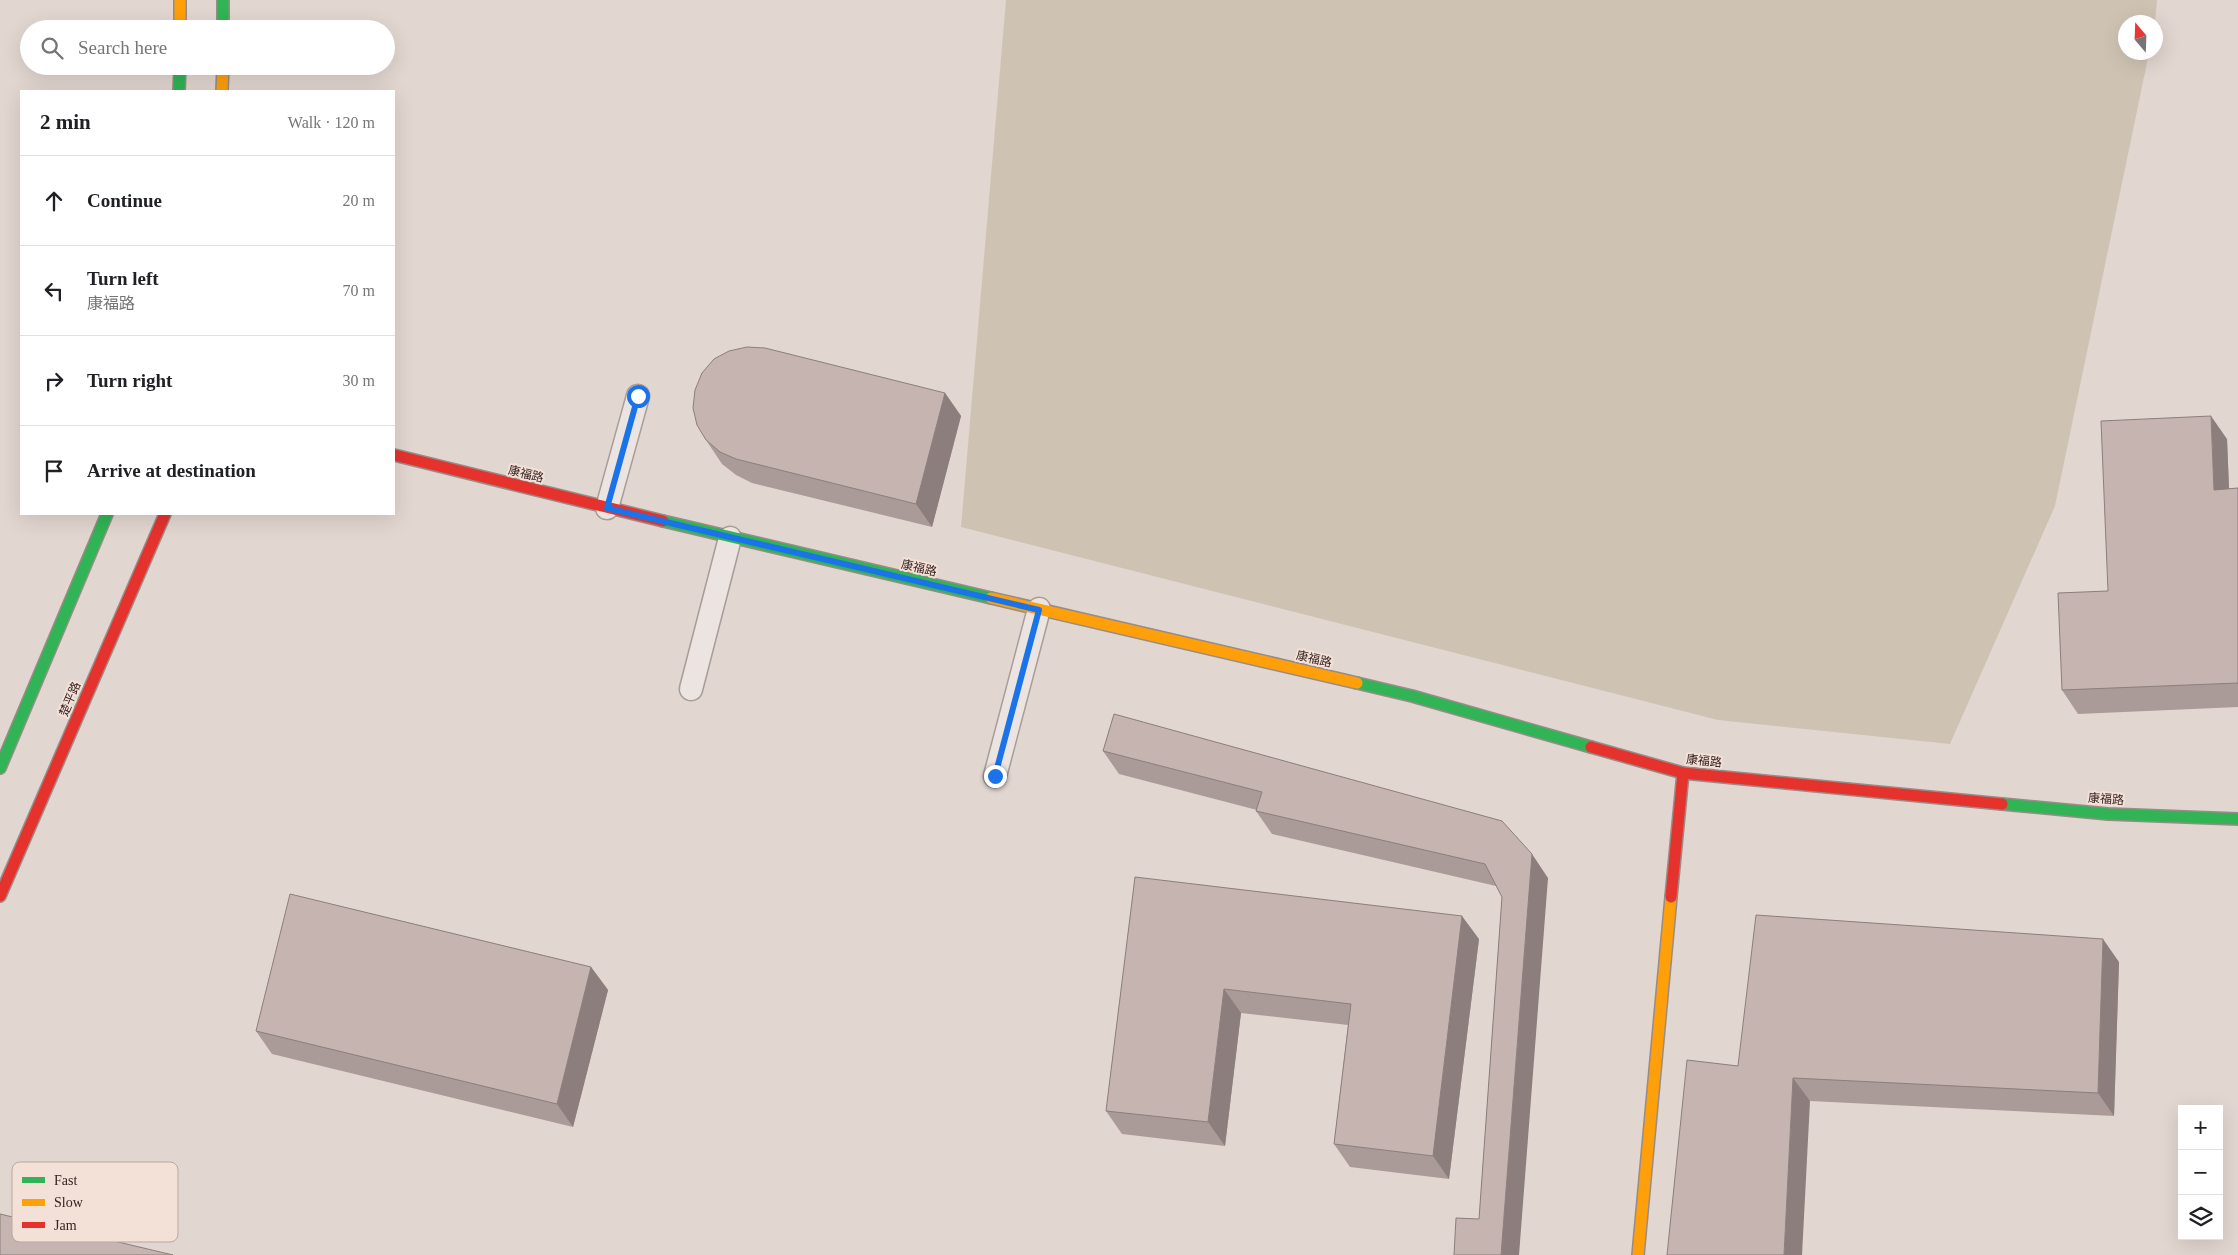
<!DOCTYPE html>
<html lang="en">
<head>
<meta charset="utf-8">
<style>
	:root { --surface:#fff; --page:#f2f2f2; --text:#202124; --muted:#757577; --line:#e0e0e0 }
	body { margin:0; font-family:"Times New Roman","Noto Sans SC",serif; background:var(--page); color:var(--text) }
	.controls { position:absolute; right:15px; bottom:15px; display:grid; overflow:hidden; border-radius:0px; box-shadow:0 5px 20px #0002 }
	.controls button { width:45px; height:45px; display:grid; place-items:center; padding:0; border:0; border-bottom:1px solid var(--line); background:var(--surface); color:var(--text); font:25px sans-serif }
	.compass { position:absolute; left:2118px; top:15px; width:45px; height:45px; border-radius:50%; background:var(--surface); box-shadow:0 5px 20px #0002; rotate:341deg }
	.stop { position:absolute; width:15px; height:15px; margin:-11px; border:4px solid #1a73e8; border-radius:50%; background:#fff }
	.stop.end { background:#1a73e8; border-color:#fff; box-shadow:0 1px 5px #0008 }
	.list { margin:0; padding:0; list-style:none }
	h2 { display:flex; justify-content:space-between; align-items:center; height:65px; margin:0; padding:0 20px; font-size:21px }
	h2 small { font-size:16px; font-weight:400; color:var(--muted) }
	.list li { display:grid; grid-template-columns:32px 1fr auto; gap:15px; align-items:center; box-sizing:border-box; height:90px; padding:0 20px; border-top:1px solid var(--line) }
	.list b { display:block; font-size:19px; white-space:nowrap }
	.list p { margin:0; font-size:16px; white-space:nowrap; color:var(--muted) }
	.list em { font-size:16px; font-style:normal; color:var(--muted) }
	.icon { flex:none; width:28px; height:28px; fill:none; stroke:currentColor; stroke-width:2; stroke-linecap:round; stroke-linejoin:round }
	.map { position:relative; flex:none; width:2238px; height:1255px; overflow:hidden }
	.search { position:absolute; background:var(--surface); box-shadow:0 5px 20px #0002; left:20px; top:20px; width:375px; height:55px; display:flex; align-items:center; gap:12px; box-sizing:border-box; padding:0 18px; border-radius:28px; color:var(--muted); font-size:19px }
	.panel { position:absolute; background:var(--surface); box-shadow:0 5px 20px #0002; left:20px; top:90px; width:375px; height:425px; border-radius:0px }
	.map>svg:first-child { display:block }
</style>
</head>
<body>
<div class="map">
<svg width="2238" height="1255" viewBox="0 0 2238 1255">
	<rect width="100%" height="100%" fill="#e2d6d0"/>
	<path fill="#cec3b3" d="M1006 0H2157L2155 22H2126V52L2149 53 2055 506 1950 744 1718 720 961 527Z"/>
	<g fill="none" stroke-linecap="round" stroke-linejoin="round">
		<defs>
			<g id="lane">
				<path d="M607 508 638 396"/>
				<path d="M691 689 730 538"/>
				<path d="M995 776 1039 609"/>
			</g>
			<g id="fast">
				<path d="M223 0V29"/>
				<path d="M179 91 180 66"/>
				<path d="M663 521 991 598"/>
				<path d="M1357 683 1412 696 1591 747"/>
				<path d="M0 768 107 514"/>
				<path d="M2002 804 2108 814 2238 819"/>
			</g>
			<g id="slow">
				<path d="M180 0V29"/>
				<path d="M222 91 223 66"/>
				<path d="M991 598 1357 683"/>
				<path d="M1638 1255 1671 897"/>
			</g>
			<g id="jam">
				<path d="M394 455 663 521"/>
				<path d="M1591 747 1683 773 2002 804"/>
				<path d="M0 896 165 514"/>
				<path d="M1671 897 1683 773"/>
			</g>
		</defs>
		<use href="#lane" stroke="#a89c98" stroke-width="25"/>
		<use href="#fast" stroke="#988c88" stroke-width="14"/>
		<use href="#slow" stroke="#988c88" stroke-width="14"/>
		<use href="#jam" stroke="#988c88" stroke-width="14"/>
		<use href="#lane" stroke="#ebe4e1" stroke-width="22"/>
		<use href="#fast" stroke="#30b455" stroke-width="11"/>
		<use href="#slow" stroke="#ff9f0a" stroke-width="11"/>
		<use href="#jam" stroke="#e5322d" stroke-width="11"/>
	</g>
	<g fill="#aa9b98">
		<path d="M945 393 961 416 932 527 752 483 736 475 722 464 706 440Z"/>
		<path d="M2227 439 2229 489 2238 488V707L2078 714 2062 690 2108 591Z"/>
		<path d="M1114 714 1548 878 1479 1219 1502 897 1496 886 1272 834 1256 811 1257 810 1119 774 1103 751Z"/>
		<path d="M1135 877 1479 939 1449 1179 1350 1167 1334 1144 1348 1025 1241 1013 1225 1146 1122 1134 1106 1111Z"/>
		<path d="M2119 962 2114 1116 1810 1101 1738 1066Z"/>
		<path d="M591 967 608 990 573 1127 272 1054 256 1031Z"/>
	</g>
	<g fill="#8b7e7c">
		<path d="M945 393 961 416 932 527 916 504Z"/>
		<path d="M2211 416 2227 439 2230 513 2214 490Z"/>
		<path d="M1532 854 1548 878 1519 1255H1501Z"/>
		<path d="M1462 916 1479 939 1449 1179 1433 1156Z"/>
		<path d="M2103 939 2119 962 2114 1116 2098 1093Z"/>
		<path d="M591 967 608 990 573 1127 557 1104Z"/>
		<path d="M1224 989 1241 1013 1225 1146 1208 1122Z"/>
		<path d="M1793 1078 1810 1101 1802 1255H1784Z"/>
	</g>
	<g fill="#c6b4b1" stroke="#8b7e7c">
		<path d="M747 347 765 348 945 393 916 504 736 459 720 452 706 440 697 425 693 408 695 390 702 373 714 359 729 351Z"/>
		<path d="M2211 416 2214 490 2238 488V683L2062 690 2058 593 2108 591 2101 421Z"/>
		<path d="M1114 714 1502 821 1532 854 1501 1255H1454L1456 1218 1479 1219 1502 897 1485 864 1256 811 1262 792 1103 751Z"/>
		<path d="M1135 877 1462 916 1433 1156 1334 1144 1351 1004 1224 989 1208 1122 1106 1111Z"/>
		<path d="M290 894 591 967 557 1104 256 1031Z"/>
		<path d="M1756 915 2103 939 2098 1093 1793 1078 1784 1255H1667L1687 1060 1738 1066Z"/>
		<path d="M0 1214 173 1255H0Z"/>
	</g>
	<g fill="none" stroke-linecap="round" stroke-linejoin="round">
		<path stroke="#1a73e8" stroke-width="6" d="M638 396 607 508 1039 610 995 776"/>
	</g>
	<g text-anchor="middle" stroke-width="4" stroke-linejoin="round" paint-order="stroke">
		<g font-size="12" fill="#372321" stroke="#f3e0d7">
			<text transform="translate(526 474) rotate(14)" y="4">康福路</text>
			<text transform="translate(919 568) rotate(13)" y="4">康福路</text>
			<text transform="translate(1314 659) rotate(13)" y="4">康福路</text>
			<text transform="translate(70 699) rotate(-67)" y="4">楚平路</text>
			<text transform="translate(1704 761) rotate(6)" y="4">康福路</text>
			<text transform="translate(2106 799) rotate(4)" y="4">康福路</text>
		</g>
	</g>
	<rect x="12" y="1162" width="166" height="80" rx="8" fill="#f3e0d7" stroke="#bba7a0" stroke-width="1"/>
	<rect x="22" y="1177" width="23" height="6" fill="#30b455"/>
	<rect x="22" y="1199" width="23" height="7" fill="#ff9f0a"/>
	<rect x="22" y="1222" width="23" height="6" fill="#e5322d"/>
	<g font-size="14" fill="#372321">
		<text x="54" y="1185">Fast</text>
		<text x="54" y="1207">Slow</text>
		<text x="54" y="1230">Jam</text>
	</g>
</svg>
<div class="controls">
<button>+</button>
<button>−</button>
<button><svg class="icon" aria-label="layers" viewBox="0 0 24 24"><path d="M12 4l9 5-9 5-9-5zM3 14l9 5 9-5"/></svg></button>
</div>
<svg class="compass" viewBox="-18 -18 36 36"><path d="M0-13l5 13h-10z" fill="#e53935"/><path d="M0 13l5-13h-10z" fill="#757577"/></svg>
<div class="stop" style="left:638px;top:396px"></div>
<div class="stop end" style="left:995px;top:776px"></div>
<div class="search"><svg class="icon" aria-label="search" viewBox="0 0 24 24"><circle cx="10" cy="10" r="6"/><path d="M15 15l6 6"/></svg>Search here</div>
<section class="panel">
<h2>2 min<small>Walk · 120 m</small></h2>
<ul class="list">
<li><svg class="icon" aria-label="ahead" viewBox="0 0 24 24"><path d="M12 20V5M6 11l6-6 6 6"/></svg><div><b>Continue</b></div><em>20 m</em></li>
<li><svg class="icon" aria-label="left" viewBox="0 0 24 24"><path d="M17 20v-9H6M10 6l-5 5 5 5"/></svg><div><b>Turn left</b><p>康福路</p></div><em>70 m</em></li>
<li><svg class="icon" aria-label="right" viewBox="0 0 24 24"><path d="M7 20v-9h11M14 6l5 5-5 5"/></svg><div><b>Turn right</b></div><em>30 m</em></li>
<li><svg class="icon" aria-label="arrive" viewBox="0 0 24 24"><path d="M6 21V4h12l-3 4 3 4H6"/></svg><div><b>Arrive at destination</b></div></li>
</ul>
</section>
</div>
</body>
</html>
